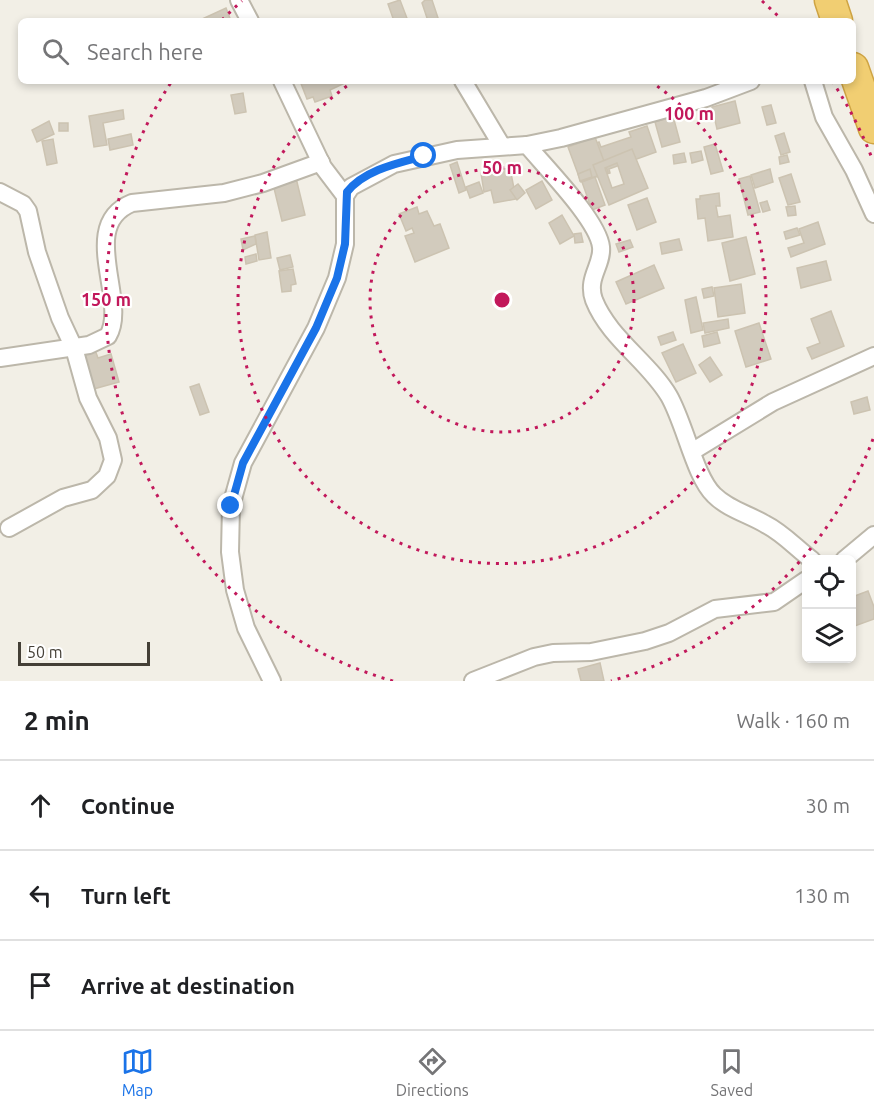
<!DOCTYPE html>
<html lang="en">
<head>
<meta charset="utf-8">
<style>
	:root { --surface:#fff; --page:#f6f6f6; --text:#202124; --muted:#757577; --line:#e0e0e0; --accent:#1a73e8 }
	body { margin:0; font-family:Ubuntu,sans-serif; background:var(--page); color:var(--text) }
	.controls { position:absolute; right:18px; bottom:18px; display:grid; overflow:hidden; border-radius:9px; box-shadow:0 3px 9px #0003 }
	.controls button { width:54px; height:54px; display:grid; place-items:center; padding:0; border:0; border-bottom:2px solid var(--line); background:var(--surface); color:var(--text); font:30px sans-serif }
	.scale { position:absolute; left:18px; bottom:15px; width:132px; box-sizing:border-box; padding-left:6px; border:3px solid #443f36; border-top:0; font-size:16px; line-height:21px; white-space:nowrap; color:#443f36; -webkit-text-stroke:4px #fff; paint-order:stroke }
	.stop { position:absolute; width:18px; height:18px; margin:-14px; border:4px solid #1a73e8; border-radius:50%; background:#fff }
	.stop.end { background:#1a73e8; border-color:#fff; box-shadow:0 2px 6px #0008 }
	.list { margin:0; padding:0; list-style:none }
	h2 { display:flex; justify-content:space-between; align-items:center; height:78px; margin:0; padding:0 24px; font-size:26px }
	h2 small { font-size:20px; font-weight:400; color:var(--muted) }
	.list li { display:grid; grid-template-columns:39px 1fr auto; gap:18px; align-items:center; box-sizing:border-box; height:90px; padding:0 24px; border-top:2px solid var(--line) }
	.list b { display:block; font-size:22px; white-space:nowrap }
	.list em { font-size:20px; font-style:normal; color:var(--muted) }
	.icon { flex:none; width:33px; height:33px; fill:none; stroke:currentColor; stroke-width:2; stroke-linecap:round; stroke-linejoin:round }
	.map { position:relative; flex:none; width:874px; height:681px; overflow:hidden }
	.search { position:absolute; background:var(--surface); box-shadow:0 3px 9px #0003; left:18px; right:18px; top:18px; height:66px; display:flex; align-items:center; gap:15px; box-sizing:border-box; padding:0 21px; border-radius:9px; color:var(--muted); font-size:22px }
	.sheet { height:348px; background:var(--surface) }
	nav { display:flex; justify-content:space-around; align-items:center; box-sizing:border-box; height:84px; border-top:2px solid var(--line); background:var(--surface); font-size:16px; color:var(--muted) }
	nav a { display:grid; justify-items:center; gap:3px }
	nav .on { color:var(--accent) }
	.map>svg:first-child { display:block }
</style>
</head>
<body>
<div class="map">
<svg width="874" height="681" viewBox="0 0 874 681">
	<rect width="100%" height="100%" fill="#f2efe6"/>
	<g fill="#d2cbbd" stroke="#ccc3b1" stroke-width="1.5" fill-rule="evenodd">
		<path d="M400 0 408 21H394L388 4Z"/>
		<path d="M425 0H432L439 21H428L422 3Z"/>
		<path d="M226 8 231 21H200V20Z"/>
		<path d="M300 81H349L330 90 332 96 315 102 313 97 307 99Z"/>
		<path d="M243 93 246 112 235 114 231 95Z"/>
		<path d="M735 101 740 123 717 129 712 107Z"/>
		<path d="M771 105 776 123 767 125 762 107Z"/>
		<path d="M123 110 124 119 103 123 107 145 94 147 89 116Z"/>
		<path d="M673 116 680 142 662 147 655 122Z"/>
		<path d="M49 121 54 134 37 142 32 130Z"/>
		<rect x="59" y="123" width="9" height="8"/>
		<path d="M647 126 656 152 609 169 610 173 597 177 587 147 599 142 601 147 631 137 629 132Z"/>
		<path d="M784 133 790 152 781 155 775 136Z"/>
		<path d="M131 134 133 145 110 150 108 139Z"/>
		<path d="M595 137 608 172 581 182 568 147Z"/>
		<path d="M53 139 57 163 47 165 42 141Z"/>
		<path d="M715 144 723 171 711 174 704 147Z"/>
		<path d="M632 149 648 188 609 205 593 165ZM617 163 624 184 612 188 605 168Z"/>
		<path d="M701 151 703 160 692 163 690 153Z"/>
		<path d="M684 153 686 162 674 164 673 155Z"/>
		<path d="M787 155 789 162 780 164 779 157Z"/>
		<path d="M457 162 466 190 459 193 450 165Z"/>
		<path d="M510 168 516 199 494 203 491 190 484 192 481 173Z"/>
		<path d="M590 169 592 177 580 181 578 174Z"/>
		<path d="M770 169 773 182 755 188 751 175Z"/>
		<path d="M791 174 800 202 788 205 779 178Z"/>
		<path d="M750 176 760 212 748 215 739 179Z"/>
		<path d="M595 177 605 205 592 210 582 182Z"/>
		<path d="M296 178 305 215 282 221 273 184Z"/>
		<path d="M542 181 552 200 536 209 526 190Z"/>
		<path d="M479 182 483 193 470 198 466 187Z"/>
		<path d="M518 184 525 193 517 200 510 190Z"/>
		<path d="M719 193 720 206H716L718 217 730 215 733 237 708 241 705 218 698 219 696 199H700V196Z"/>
		<path d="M647 198 656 222 637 230 628 205Z"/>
		<path d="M767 201 770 210 763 212 760 203Z"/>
		<path d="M795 206 796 215 788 216 786 207Z"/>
		<path d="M417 207 419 214 427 211 434 226 440 224 449 248 415 262 405 236 414 233 412 228 406 231 399 214Z"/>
		<path d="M562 215 574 236 560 244 549 223Z"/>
		<path d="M818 222 825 244 791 257 788 248 804 243 799 229Z"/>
		<path d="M797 228 800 235 786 239 784 232Z"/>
		<path d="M267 232 271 258 259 260 255 235Z"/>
		<path d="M581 233 583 242 575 243 574 234Z"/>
		<path d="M255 236 256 244 243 250 241 239Z"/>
		<path d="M746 237 755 274 730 281 722 243Z"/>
		<path d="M679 239 682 250 662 254 660 243Z"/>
		<path d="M630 240 633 247 619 252 616 244Z"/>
		<path d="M256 254 257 261 246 264 245 257Z"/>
		<path d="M290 255 293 267 280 270 277 258Z"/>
		<path d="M826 261 831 280 801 288 797 268Z"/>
		<path d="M654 265 664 288 626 304 616 282Z"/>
		<path d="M293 269 296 284 291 285V291L282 292 279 271Z"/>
		<path d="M741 284 745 313 718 317 714 288Z"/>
		<path d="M712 287 714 296 704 298 702 289Z"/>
		<path d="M696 297 703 330 691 333 685 300Z"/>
		<path d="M831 311 844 346 812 359 807 348 820 343 811 319Z"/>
		<path d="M728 319 729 328 705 333 703 323Z"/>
		<path d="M759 323 771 359 746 367 735 331Z"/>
		<path d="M673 332 676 340 661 345 658 337Z"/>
		<path d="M717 332 720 343 704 347 702 336Z"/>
		<path d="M683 344 696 373 676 382 662 353Z"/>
		<path d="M95 350 98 358 111 354 119 382 90 390 83 354Z"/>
		<path d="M710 357 722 375 710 382 699 365Z"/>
		<path d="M199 384 209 412 200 415 190 387Z"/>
		<path d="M867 397 870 410 854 414 851 402Z"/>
		<path d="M868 591 874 607V619L852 627V597Z"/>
		<path d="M600 663 604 681H581L578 669Z"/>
	</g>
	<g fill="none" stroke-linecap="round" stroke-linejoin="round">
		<defs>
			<g id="street">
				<path d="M239 0 250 21"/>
				<path d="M282 81 323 167 345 196"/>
				<path d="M463 81 502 146"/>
				<path d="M813 81 824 117 854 170 874 214"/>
				<path d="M527 145C545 167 598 220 601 247 603 265 586 278 594 300 609 338 649 362 669 396 685 424 695 477 714 495 728 509 748 514 765 524 783 533 796 548 812 560"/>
				<path d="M0 192 23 204 28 211 37 252 60 318 74 348 88 398 108 438 113 460 107 476 92 490 63 498 9 528"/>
				<path d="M0 358 89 345 108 336C129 301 77 225 132 203L224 193 263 183 321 162"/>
				<path d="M693 451 773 402 874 356"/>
				<path d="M844 560 874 535"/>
				<path d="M272 681 246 628 235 590 230 552 231 506 243 463 316 328 337 278 345 244V196L351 187 394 164 457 150 527 145 561 138 706 98 751 81"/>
				<path d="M473 681 534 657 553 653 591 652 645 641 669 633 715 609 774 602 806 580"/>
			</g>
			<g id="highway">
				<path d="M830 0 837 21"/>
				<path d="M853 68 874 128"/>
			</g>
		</defs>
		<use href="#street" stroke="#bcb7aa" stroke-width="20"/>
		<use href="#highway" stroke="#cfa443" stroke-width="33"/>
		<use href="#street" stroke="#fff" stroke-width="16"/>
		<use href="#highway" stroke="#f1ce72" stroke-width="30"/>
	</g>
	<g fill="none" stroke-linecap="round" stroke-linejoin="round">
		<path stroke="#1a73e8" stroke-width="8" d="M231 506 243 463 316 328 337 278 345 244 347 192C364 170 398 163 424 156"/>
	</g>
	<g fill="none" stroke="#c2185b" stroke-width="3" stroke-dasharray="3 6">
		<circle cx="502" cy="300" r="132"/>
		<path d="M650 81A264 264 0 1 1 354 81"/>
		<path d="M873 439A396 396 0 0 1 611 681M393 681A396 396 0 0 1 172 81M222 20A396 396 0 0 1 242 1M762 1A396 396 0 0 1 782 20M832 81A396 396 0 0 1 873 161"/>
	</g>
	<circle cx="502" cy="300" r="9" fill="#c2185b" stroke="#fff" stroke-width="3"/>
	<g font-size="18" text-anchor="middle" font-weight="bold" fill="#c2185b" stroke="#fff" stroke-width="4.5" stroke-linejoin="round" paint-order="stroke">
		<text x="689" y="120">100 m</text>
		<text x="502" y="174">50 m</text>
		<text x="106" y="306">150 m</text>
	</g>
</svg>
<div class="controls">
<button><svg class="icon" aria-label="locate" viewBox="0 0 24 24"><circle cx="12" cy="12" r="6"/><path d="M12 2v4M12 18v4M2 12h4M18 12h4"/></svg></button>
<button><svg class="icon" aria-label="layers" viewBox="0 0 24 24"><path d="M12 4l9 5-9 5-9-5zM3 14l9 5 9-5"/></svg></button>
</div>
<div class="scale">50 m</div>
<div class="stop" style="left:424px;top:156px"></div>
<div class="stop end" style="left:231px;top:506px"></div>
<div class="search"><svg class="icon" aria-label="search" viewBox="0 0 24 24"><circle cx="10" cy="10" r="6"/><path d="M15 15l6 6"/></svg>Search here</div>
</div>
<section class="sheet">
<h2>2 min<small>Walk · 160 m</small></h2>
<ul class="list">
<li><svg class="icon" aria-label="ahead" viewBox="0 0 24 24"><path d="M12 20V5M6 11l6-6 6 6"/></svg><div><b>Continue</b></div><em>30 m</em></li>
<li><svg class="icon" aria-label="left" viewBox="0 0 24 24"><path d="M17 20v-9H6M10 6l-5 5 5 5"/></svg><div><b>Turn left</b></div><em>130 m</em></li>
<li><svg class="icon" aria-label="arrive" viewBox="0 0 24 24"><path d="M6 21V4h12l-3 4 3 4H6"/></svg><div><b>Arrive at destination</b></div></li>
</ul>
</section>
<nav>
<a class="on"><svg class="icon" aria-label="map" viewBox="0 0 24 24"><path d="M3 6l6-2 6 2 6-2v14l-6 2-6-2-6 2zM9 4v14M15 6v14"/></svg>Map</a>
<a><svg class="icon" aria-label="directions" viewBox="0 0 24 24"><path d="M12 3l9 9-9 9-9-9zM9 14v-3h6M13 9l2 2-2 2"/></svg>Directions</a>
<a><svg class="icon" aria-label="saved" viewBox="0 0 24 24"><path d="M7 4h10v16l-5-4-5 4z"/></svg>Saved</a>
</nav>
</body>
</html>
